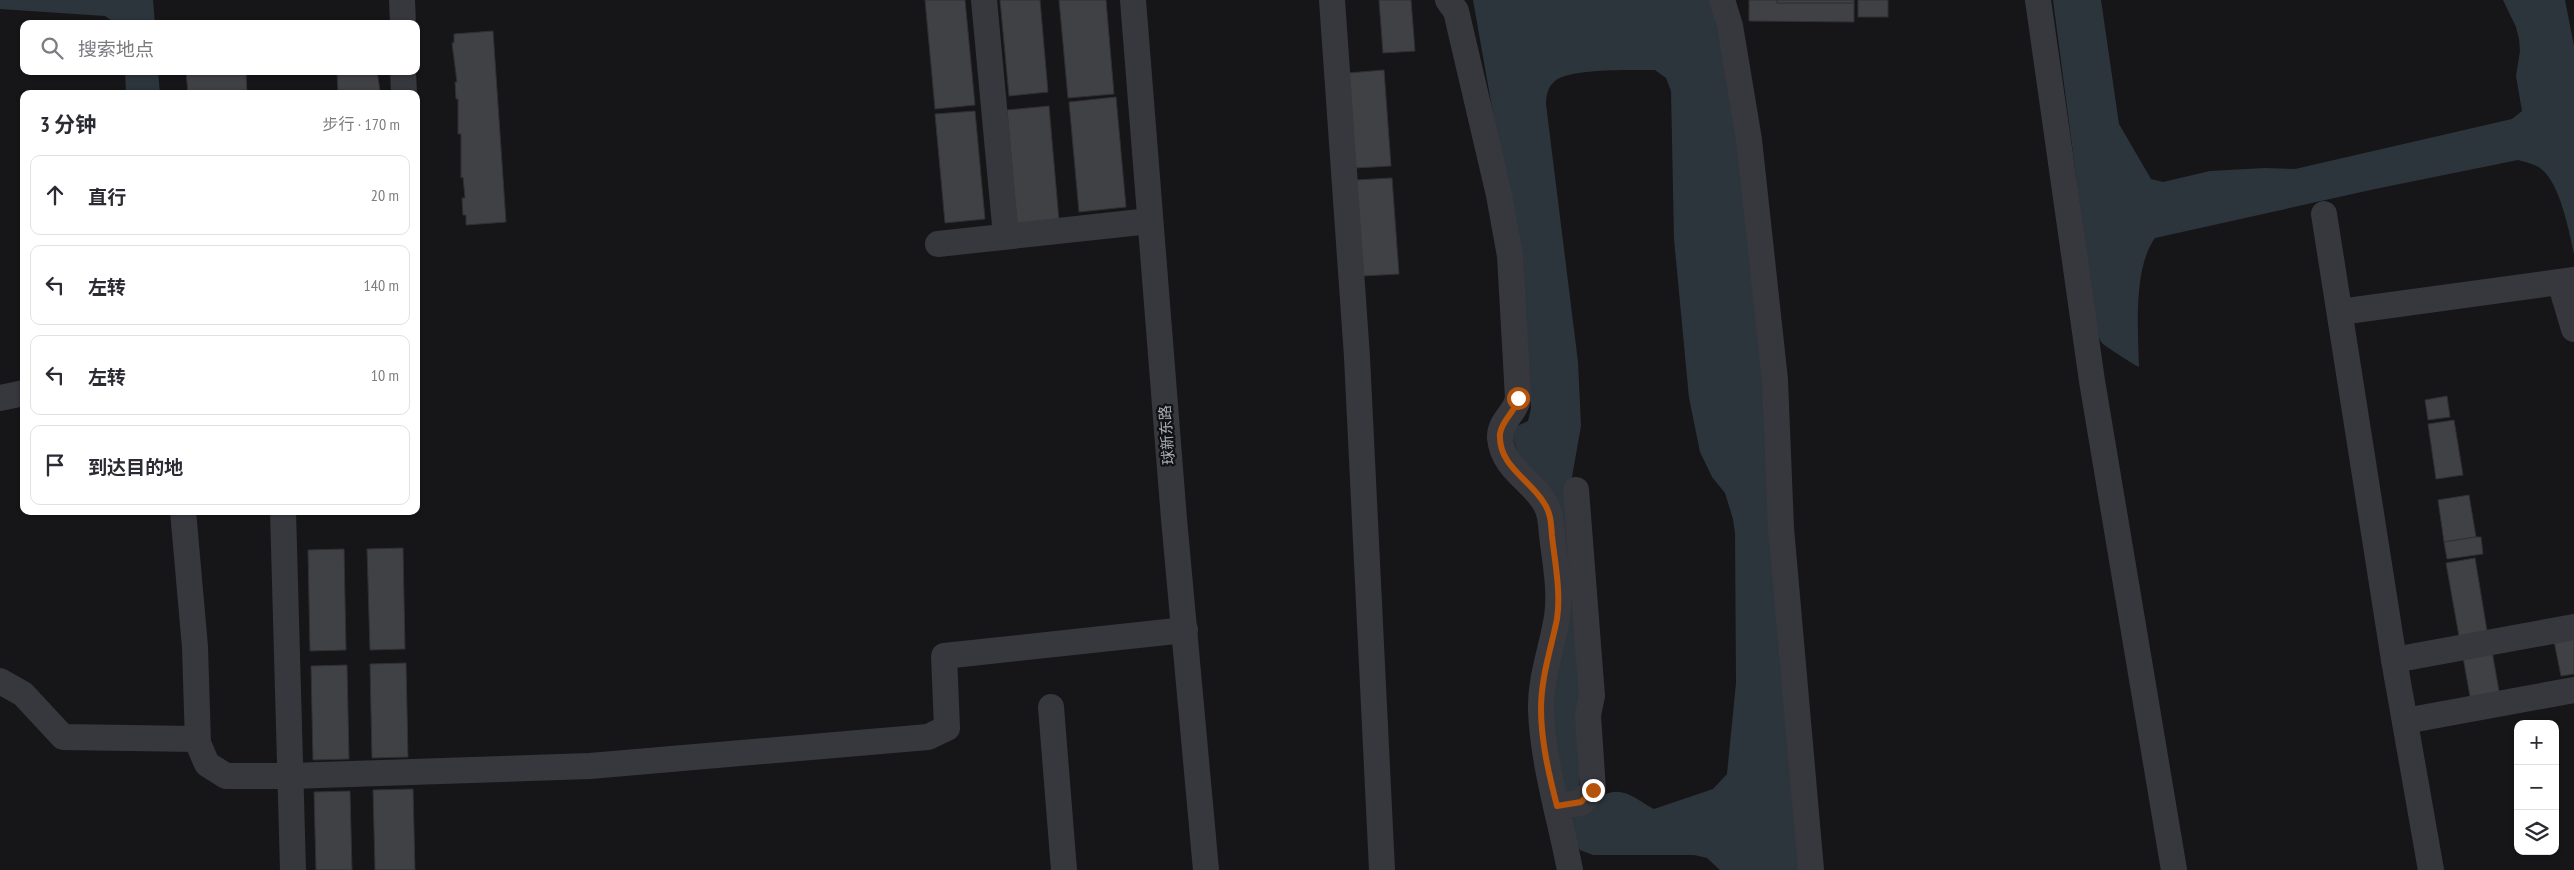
<!DOCTYPE html>
<html lang="zh">
<head>
<meta charset="utf-8">
<style>
	:root { --surface:#fff; --page:#f2f2f3; --text:#2b2b33; --muted:#7c7c81; --line:#e1e1e2 }
	body { margin:0; font-family:"PT Sans Narrow","Noto Sans SC",sans-serif; background:var(--page); color:var(--text) }
	.controls { position:absolute; right:15px; bottom:15px; display:grid; overflow:hidden; border-radius:10px; box-shadow:0 1px 4px #0004 }
	.controls button { width:45px; height:45px; display:grid; place-items:center; padding:0; border:0; border-bottom:1px solid var(--line); background:var(--surface); color:var(--text); font:25px sans-serif }
	.stop { position:absolute; width:15px; height:15px; margin:-11px; border:4px solid #b45309; border-radius:50%; background:#fff }
	.stop.end { background:#b45309; border-color:#fff; box-shadow:0 1px 5px #0008 }
	.list { margin:0; padding:0; list-style:none }
	h2 { display:flex; justify-content:space-between; align-items:center; height:65px; margin:0; padding:0 20px; font-size:21px }
	h2 small { font-size:16px; font-weight:400; color:var(--muted) }
	.list li { display:grid; grid-template-columns:32px 1fr auto; gap:15px; align-items:center; box-sizing:border-box; height:80px; margin:0 10px 10px; padding:0 10px; border:1px solid var(--line); border-radius:10px }
	.list b { display:block; font-size:19px; white-space:nowrap }
	.list em { font-size:16px; font-style:normal; color:var(--muted) }
	.icon { flex:none; width:28px; height:28px; fill:none; stroke:currentColor; stroke-width:2; stroke-linecap:round; stroke-linejoin:round }
	.map { position:relative; flex:none; width:2574px; height:870px; overflow:hidden }
	.search { position:absolute; background:var(--surface); box-shadow:0 1px 4px #0004; left:20px; top:20px; width:400px; height:55px; display:flex; align-items:center; gap:12px; box-sizing:border-box; padding:0 18px; border-radius:10px; color:var(--muted); font-size:19px }
	.panel { position:absolute; background:var(--surface); box-shadow:0 1px 4px #0004; left:20px; top:90px; width:400px; height:425px; border-radius:10px }
	.map>svg:first-child { display:block }
</style>
</head>
<body>
<div class="map">
<svg width="2574" height="870" viewBox="0 0 2574 870">
	<rect width="100%" height="100%" fill="#161618"/>
	<g fill="#2c353c" fill-rule="evenodd">
		<path d="M0 0H153L155 24H117L105 16 0 9Z"/>
		<path d="M1473 0H1710L1728 69 1769 407 1801 870H1720L1707 858 1694 855H1593L1580 850 1573 839 1548 725 1565 598 1510 429 1528 421 1531 408 1520 242 1494 119ZM1655 70 1666 78 1671 91 1674 239 1689 398 1700 452 1712 477 1725 493 1733 519 1735 533 1736 683 1727 774 1713 789 1654 809C1638 801 1623 785 1604 795L1579 788 1582 658 1569 494 1581 426 1578 362 1546 104C1546 95 1548 86 1556 80 1574 68 1632 70 1655 70Z"/>
		<path d="M2053 0H2101L2119 124 2151 179 2163 182 2210 171 2265 168 2295 169 2512 119 2522 111 2516 76 2520 51 2519 39 2516 27 2503 0H2565L2574 46V254C2569 231 2560 182 2540 168 2534 164 2525 162 2518 160L2375 189 2155 238C2133 268 2138 330 2139 367 2136 366 2105 346 2103 344 2099 340 2098 334 2096 329Z"/>
		<path d="M125 71H158L160 94H126Z"/>
	</g>
	<g fill="#404145" stroke="#303034">
		<path d="M925 0H965L975 105 935 109Z"/>
		<path d="M1000 0H1040L1048 92 1009 96Z"/>
		<path d="M1059 0H1106L1114 94 1068 98Z"/>
		<path d="M1379 0H1411L1415 51 1383 53Z"/>
		<path d="M1749 0H1777V3H1854V22L1749 21Z"/>
		<rect x="1777" y="0" width="77" height="3"/>
		<rect x="1858" y="0" width="30" height="17"/>
		<path d="M493 31 506 222 466 225V215H463L462 198H465L463 177 461 178V134H458V99H456L455 82H457L452 43H454V34Z"/>
		<path d="M1384 70 1391 166 1355 168 1348 73Z"/>
		<path d="M186 71H246L247 94H188Z"/>
		<path d="M337 71H377L380 91 378 94H338Z"/>
		<path d="M1116 97 1126 207 1079 212 1069 102Z"/>
		<path d="M1049 106 1059 221 1017 225 1007 110Z"/>
		<path d="M975 111 985 219 945 223 935 114Z"/>
		<path d="M1392 178 1399 274 1363 276 1356 180Z"/>
		<path d="M2447 396 2450 417 2428 420 2425 400Z"/>
		<path d="M2454 420 2463 475 2436 479 2428 424Z"/>
		<path d="M2469 495 2476 537 2444 542 2438 500Z"/>
		<path d="M2476 537H2481L2483 554 2447 559 2444 542Z"/>
		<path d="M403 548 405 649 370 650 367 549Z"/>
		<path d="M344 549 346 650 310 651 308 550Z"/>
		<path d="M2475 558 2487 631 2459 636 2446 563Z"/>
		<path d="M2574 632V674L2561 676 2553 636Z"/>
		<path d="M2492 651 2500 697 2471 702 2463 657Z"/>
		<path d="M406 663 408 757 372 758 370 664Z"/>
		<path d="M347 665 349 759 313 760 311 666Z"/>
		<path d="M413 789 415 870H375L373 790Z"/>
		<path d="M350 791 352 870H316L314 792Z"/>
	</g>
	<g fill="none" stroke-linecap="round" stroke-linejoin="round">
		<g stroke="#37383d" stroke-width="26">
			<path d="M402 0 403 24"/>
			<path d="M984 0 1006 236"/>
			<path d="M1133 0 1174 519 1206 870"/>
			<path d="M1332 0 1357 357 1382 870"/>
			<path d="M1448 0 1456 11 1499 195 1510 256 1518 398C1516 413 1499 421 1500 438 1503 470 1533 480 1546 505 1551 514 1551 525 1552 535 1555 562 1561 590 1557 617 1552 649 1540 678 1541 710 1543 764 1560 818 1570 870"/>
			<path d="M1722 0 1730 26 1749 140 1775 380 1781 528 1811 870"/>
			<path d="M2038 0 2092 381 2174 870"/>
			<path d="M403 71 404 94"/>
			<path d="M2324 214 2394 660 2431 870"/>
			<path d="M938 244 1150 221"/>
			<path d="M2560 282 2574 329"/>
			<path d="M2340 312 2574 280"/>
			<path d="M0 398 24 393"/>
			<path d="M183 511 195 647 198 743 207 764 226 776H290L590 766 928 737 947 728 944 656 1185 630"/>
			<path d="M283 511 293 870"/>
			<path d="M2394 660 2574 627"/>
			<path d="M0 681 23 694 63 737 197 739"/>
			<path d="M1051 707 1064 870"/>
			<path d="M2405 721 2574 690"/>
			<path d="M1557 806 1581 803 1593 790 1588 715 1592 696 1576 490"/>
		</g>
	</g>
	<g fill="none" stroke-linecap="round" stroke-linejoin="round">
		<path stroke="#b45309" stroke-width="6" d="M1518 398C1516 412 1502 419 1500 434 1498 466 1531 480 1544 503 1551 513 1551 524 1552 536 1555 563 1561 592 1557 619 1551 649 1541 677 1541 709 1541 741 1549 775 1557 806L1581 802 1593 790"/>
	</g>
	<g text-anchor="middle" stroke-width="4.5" stroke-linejoin="round" paint-order="stroke">
		<g font-size="15" fill="#a8adb8" stroke="#111113">
			<text transform="translate(1167 435) rotate(-94)" y="5">球新东路</text>
		</g>
	</g>
</svg>
<div class="controls">
<button>+</button>
<button>−</button>
<button><svg class="icon" aria-label="layers" viewBox="0 0 24 24"><path d="M12 4l9 5-9 5-9-5zM3 14l9 5 9-5"/></svg></button>
</div>
<div class="stop" style="left:1518px;top:398px"></div>
<div class="stop end" style="left:1593px;top:790px"></div>
<div class="search"><svg class="icon" aria-label="search" viewBox="0 0 24 24"><circle cx="10" cy="10" r="6"/><path d="M15 15l6 6"/></svg>搜索地点</div>
<section class="panel">
<h2>3 分钟<small>步行 · 170 m</small></h2>
<ul class="list">
<li><svg class="icon" aria-label="ahead" viewBox="0 0 24 24"><path d="M12 20V5M6 11l6-6 6 6"/></svg><div><b>直行</b></div><em>20 m</em></li>
<li><svg class="icon" aria-label="left" viewBox="0 0 24 24"><path d="M17 20v-9H6M10 6l-5 5 5 5"/></svg><div><b>左转</b></div><em>140 m</em></li>
<li><svg class="icon" aria-label="left" viewBox="0 0 24 24"><path d="M17 20v-9H6M10 6l-5 5 5 5"/></svg><div><b>左转</b></div><em>10 m</em></li>
<li><svg class="icon" aria-label="arrive" viewBox="0 0 24 24"><path d="M6 21V4h12l-3 4 3 4H6"/></svg><div><b>到达目的地</b></div></li>
</ul>
</section>
</div>
</body>
</html>
